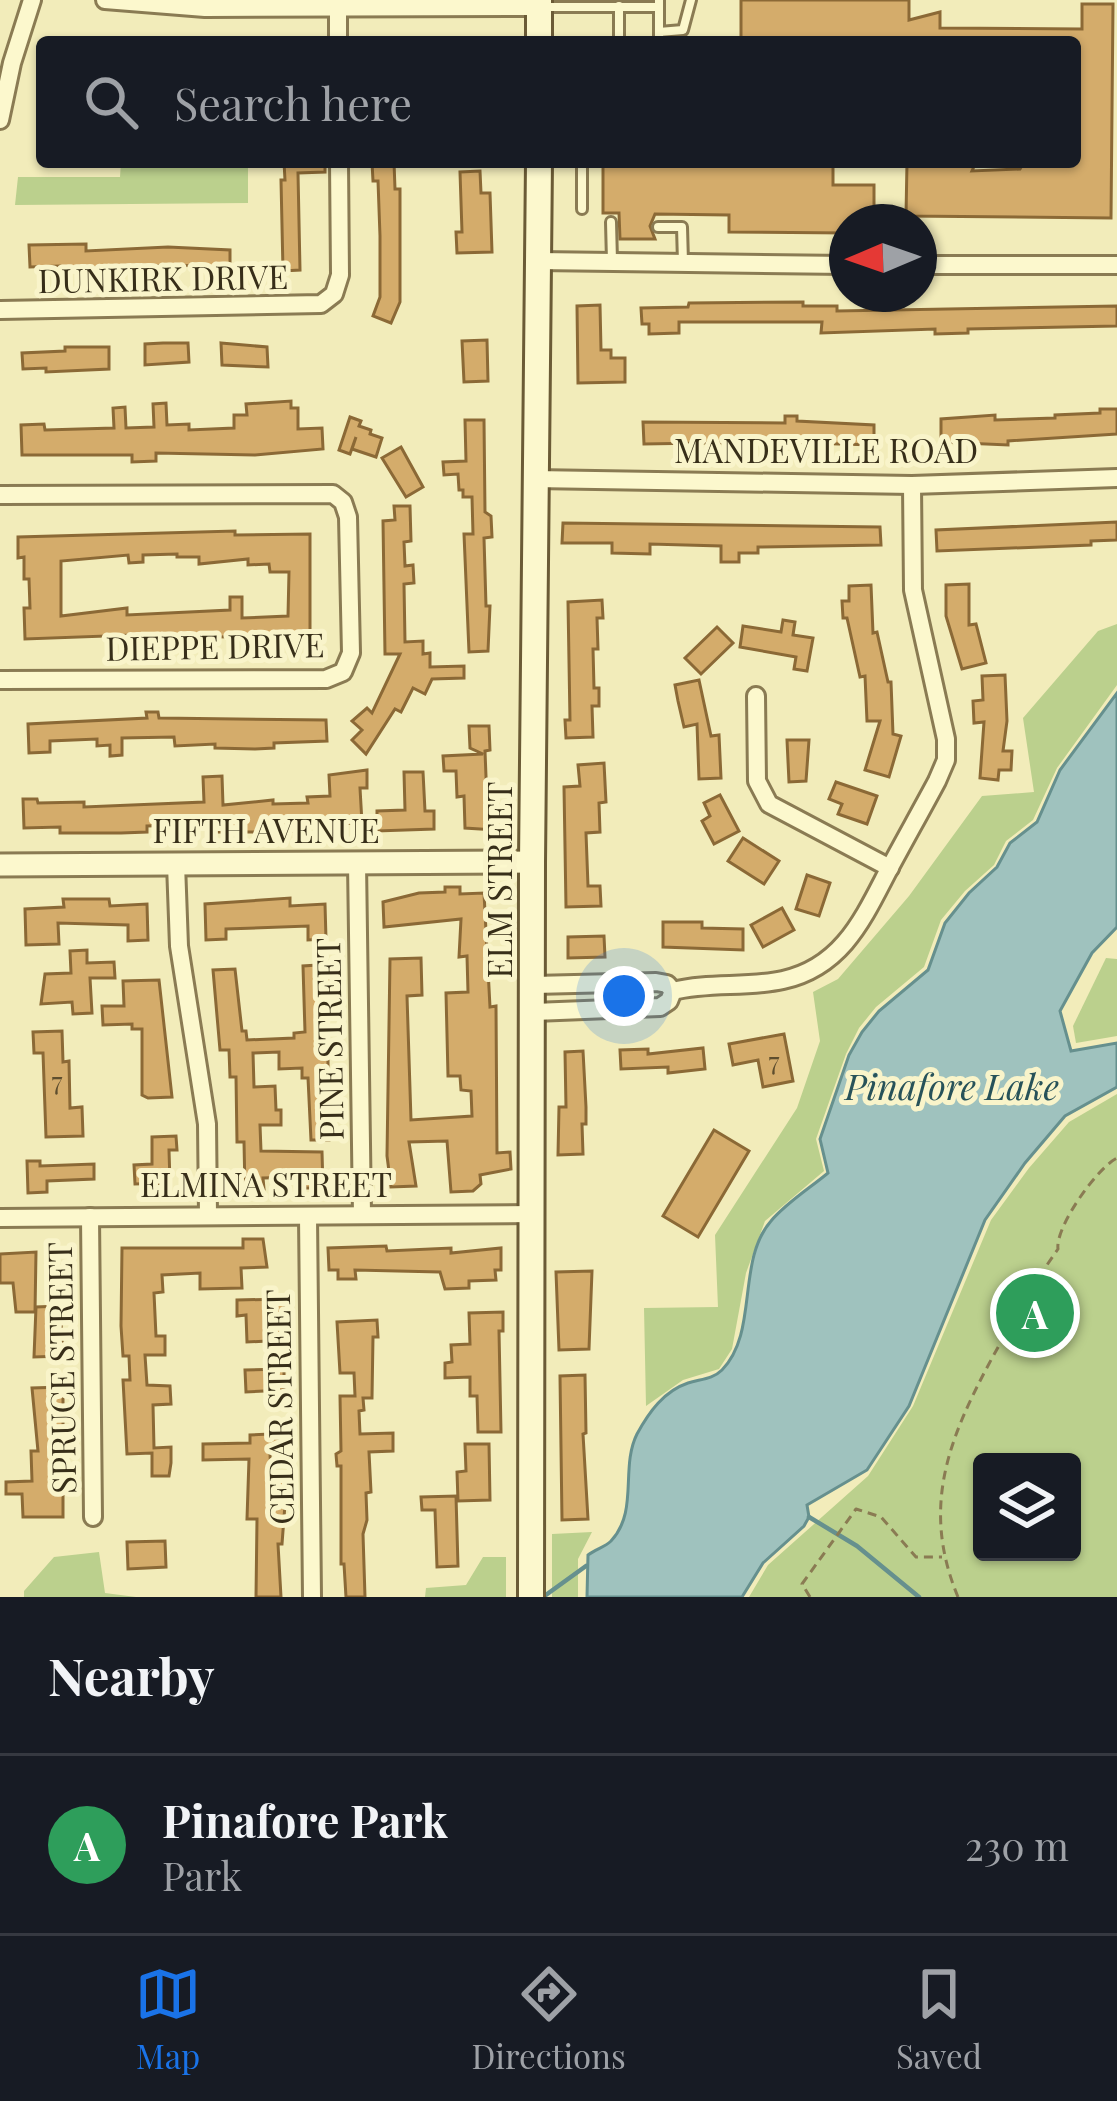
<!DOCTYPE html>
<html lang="en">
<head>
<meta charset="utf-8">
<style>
	:root { --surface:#171b24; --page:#20242c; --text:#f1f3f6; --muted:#9ea1a6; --line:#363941; --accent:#1a73e8 }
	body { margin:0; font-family:"Playfair Display",serif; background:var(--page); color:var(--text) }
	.controls { position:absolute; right:36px; bottom:36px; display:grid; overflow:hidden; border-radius:12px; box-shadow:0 3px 9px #0004 }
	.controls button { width:108px; height:108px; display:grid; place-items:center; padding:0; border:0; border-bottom:3px solid var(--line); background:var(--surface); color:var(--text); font:60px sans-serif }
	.compass { position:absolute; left:829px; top:204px; width:108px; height:108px; border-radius:50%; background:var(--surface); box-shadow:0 3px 9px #0004; rotate:268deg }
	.you { position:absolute; left:624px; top:996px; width:42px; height:42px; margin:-30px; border:9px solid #fff; border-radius:50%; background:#1a73e8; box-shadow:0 0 0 18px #1a73e833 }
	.badge { display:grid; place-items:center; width:78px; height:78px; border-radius:50%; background:var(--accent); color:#fff; font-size:39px; font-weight:700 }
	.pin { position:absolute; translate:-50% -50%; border:6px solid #fff; box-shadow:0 3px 12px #0006 }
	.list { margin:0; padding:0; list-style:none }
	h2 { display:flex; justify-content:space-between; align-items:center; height:156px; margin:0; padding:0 48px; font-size:51px }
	h2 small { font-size:39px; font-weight:400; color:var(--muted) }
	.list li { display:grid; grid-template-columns:78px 1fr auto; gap:36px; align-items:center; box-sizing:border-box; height:180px; padding:0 48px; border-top:3px solid var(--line) }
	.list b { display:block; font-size:45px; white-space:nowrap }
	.list p { margin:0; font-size:39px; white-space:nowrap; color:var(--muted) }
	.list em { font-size:39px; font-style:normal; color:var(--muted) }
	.icon { flex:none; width:66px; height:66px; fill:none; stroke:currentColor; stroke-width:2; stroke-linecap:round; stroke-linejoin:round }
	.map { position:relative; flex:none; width:1117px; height:1597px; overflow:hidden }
	.search { position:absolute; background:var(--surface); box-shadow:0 3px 9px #0004; left:36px; right:36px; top:36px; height:132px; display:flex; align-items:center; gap:30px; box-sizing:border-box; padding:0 42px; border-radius:12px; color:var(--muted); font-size:45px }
	.sheet { height:336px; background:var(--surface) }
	nav { display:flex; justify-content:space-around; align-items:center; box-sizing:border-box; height:168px; border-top:3px solid var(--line); background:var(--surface); font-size:33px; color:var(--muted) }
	nav a { display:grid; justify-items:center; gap:6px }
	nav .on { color:var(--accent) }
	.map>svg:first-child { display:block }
</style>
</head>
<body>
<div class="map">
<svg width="1117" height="1597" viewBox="0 0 1117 1597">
	<rect width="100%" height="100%" fill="#f2ecba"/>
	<g fill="#bbd08d" fill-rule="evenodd">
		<path d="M121 162H248V203L15 205 18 177H120Z"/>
		<path d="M1117 624V685L1057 768 1033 820 1006 841 994 865 965 891 941 920 924 967 876 1007 859 1028 846 1054 816 1139 824 1171 765 1221 746 1273 732 1349 719 1369 683 1380 646 1406 644 1308 718 1307 715 1235 797 1108 820 1041 813 992 838 979 909 896 982 796 1034 792 1023 718 1098 631Z"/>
		<path d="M1106 958 1117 959V1036L1076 1043 1073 1026Z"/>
		<path d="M1117 1094V1597H749L768 1565 868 1476 913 1406 991 1220 1029 1168 1069 1122ZM982 1462H1072V1552H982Z"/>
		<path d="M592 1532 578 1559V1597H552V1534Z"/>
		<path d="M99 1552 105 1593 136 1597H24V1591L54 1557Z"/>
		<path d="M483 1557H506V1597H425L426 1588 466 1585Z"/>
	</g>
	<path fill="#9fc2be" stroke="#66908e" stroke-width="3" d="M1117 693V927L1092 953 1060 1011 1071 1051 1117 1043V1087L1065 1116 1025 1163 985 1220 909 1406 867 1470 807 1505 809 1517 804 1526 763 1563 742 1597H587L588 1555C596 1549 605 1547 611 1541 639 1511 620 1468 637 1434 649 1412 664 1391 688 1383 701 1379 713 1379 722 1370 759 1332 736 1261 771 1221 786 1203 810 1188 828 1173L820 1139 849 1055 862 1032 879 1011 928 970 945 923 969 893 997 867 1010 843 1037 822 1060 770Z"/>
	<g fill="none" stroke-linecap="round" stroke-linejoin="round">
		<g stroke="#66908e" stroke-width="4.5">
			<path d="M809 1517 857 1546 919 1597"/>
			<path d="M543 1597 586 1566"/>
		</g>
	</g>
	<g fill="#d4ac6b" stroke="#8b6936" stroke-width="3" fill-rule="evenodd">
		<path d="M741 0H909V20L940 12V28L1082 29V4H1113L1111 218 906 216 907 162H976L972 171 1020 169 1024 162H1075V42H741Z"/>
		<path d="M284 162H325V172L298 173 300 270 283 271 281 180H285Z"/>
		<path d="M372 162H394L395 189H400V302L391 323 373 316 380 297V236L378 181H373Z"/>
		<path d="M603 162H833V185H874V222H847V233L729 232V215L655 214 650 226 655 239H620L619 213H603Z"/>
		<path d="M480 171 481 193H490L492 252 457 253 456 232H462L460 172Z"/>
		<path d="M86 244V251L168 247 230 250V268L176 265 60 270V266L30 267 29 245Z"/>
		<path d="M803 302V306H837V311L1117 306V326L968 329V333L935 334V329L821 333 822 322H679V333L649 334V324H642L641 308 688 307 689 303Z"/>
		<path d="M600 305 601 350H611V358H625V382L578 383 577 306Z"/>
		<path d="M487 340 488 381 464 382 462 341Z"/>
		<path d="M163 343H188L189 362 145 365V344Z"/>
		<path d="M221 343 267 347 268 367 222 365Z"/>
		<path d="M65 347H109V369L46 372V368L23 369 22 353 65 351Z"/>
		<path d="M291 401V408H298V429L322 428 323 449 255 455 156 453V461L132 462V455H22L21 425 44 424 45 430 114 428 113 408 125 407 126 428 154 427 153 404 166 403 167 425 189 424V430L234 428V415H247L246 404Z"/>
		<path d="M1100 409H1117V434L1008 441V445L941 442V419L995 415V420L1055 418V415L1100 413Z"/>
		<path d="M785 416H797V421L874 425V445L767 442 644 444 643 422 785 423Z"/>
		<path d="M350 417 361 421 359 426 371 430 370 434 382 438 376 457 352 449 356 437 350 454 339 450Z"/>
		<path d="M465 420H484L485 512 491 516 492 537 484 538 486 606H490L488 651 469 652 464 534H473L472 497H463V490H459L458 474 444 475 443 462 466 461Z"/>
		<path d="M401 447 423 487 406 497 382 458Z"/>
		<path d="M394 506H410L411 541 404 542 405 566 413 565 414 583 404 584 405 642 423 641V654L430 653V667L464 666V678L432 679 425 694 413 688 401 712 395 709 366 754 352 740 362 730 352 721 367 708 372 713 400 654H385L383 521 395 520Z"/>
		<path d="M1117 522V540L1091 541V545L937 551 936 530Z"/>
		<path d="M563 523 880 527 881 545 758 547V553H739V562H721V546L650 544V554L612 553V543H562Z"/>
		<path d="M235 531V535L310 534V634L133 640V635L25 639 24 608H30L29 579H24V557L18 558V537ZM177 554V557H199V564L248 559V565L269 564 270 572H289L288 616 242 618V597H230V610L127 615V608L61 616V561L128 555 129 563 143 562V555Z"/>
		<path d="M969 584V625L976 624 986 663 962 669 946 616V585Z"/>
		<path d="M871 585 873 633 877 632 888 682H891L893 734 901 736 889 777 865 770 880 721H867L865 676 860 677 847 618H843L842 601H849V586Z"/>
		<path d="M602 600 603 618H597L598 649H593L594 688H599V706H592L593 737 566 738 565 720H570L568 602Z"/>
		<path d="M783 620 795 622 793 635 813 638 807 671 794 669 796 657 740 647 743 626 781 632Z"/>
		<path d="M717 627 733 643 701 674 685 658Z"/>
		<path d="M1005 675 1007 721 1003 751H1012L1011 770H999L998 780 980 778 984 722 974 723 973 701 983 700 982 676Z"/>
		<path d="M699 680 711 736 719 735 721 778 699 779 697 724 684 727 678 701 675 685Z"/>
		<path d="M146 712H158L159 718 326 720 327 741 274 743V748L255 749 215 748V744L175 746 174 737 122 738V755L110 756V745L97 746V739L50 741V752L29 753 28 724 147 718Z"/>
		<path d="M469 726H489L490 750 485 751 487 802H496L495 830 465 828 464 796 457 797 456 771H444L443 756 483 754 470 748Z"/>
		<path d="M787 740H809L806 781 789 782Z"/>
		<path d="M604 763 606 802 599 803 600 832 586 833 588 886H600L601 906 566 907 564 787 580 786 578 765Z"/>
		<path d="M367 770V788H360L362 823 299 824 297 831 282 832H219L218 824 147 826V832L121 833H60V827L24 828 23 799H37L38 803 84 802V807L204 802 203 777 222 776 223 805 273 800V804L308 803 307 797 330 796 329 775Z"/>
		<path d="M404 772H423L425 811H434V829L377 831V811L405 810Z"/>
		<path d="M836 782 877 796 867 824 838 814 842 804 829 799Z"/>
		<path d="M720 795 739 831 714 844 702 821 710 816 704 803Z"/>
		<path d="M743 838 779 861 764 884 728 861Z"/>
		<path d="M807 875 830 883 819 916 796 909Z"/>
		<path d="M445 887H460V894L484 893 490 1007 496 1006 497 1153 510 1152 511 1169 480 1175 481 1184 473 1191 451 1192 447 1141 409 1142 416 1186 391 1187 387 1156 390 959 421 958 422 995 407 996 411 1120 472 1116 471 1091 461 1090 460 1076H448L446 993 468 992 467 956 459 957 461 919 384 927 383 902 419 893 445 892Z"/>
		<path d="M290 898V906L325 904 326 939 308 940V926L226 929V939L206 940 205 904Z"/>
		<path d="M63 899H109L110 906 147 904 148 940 128 941V925L58 923 59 944 26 945 25 909 64 907Z"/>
		<path d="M782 908 794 930 763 947 751 925Z"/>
		<path d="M663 922H702V928L743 929V950L663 947Z"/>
		<path d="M604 936 605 957 568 958V937Z"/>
		<path d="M87 950V963L114 962 115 978H90L92 1013 73 1014 72 1002 41 1004 45 974 71 973 70 951Z"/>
		<path d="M333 964 334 985H327L329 1140H311L308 1078H302V1068L279 1069V1052L253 1053 254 1087 275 1086 276 1110H281V1125H260L261 1151 322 1152 323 1188H305L304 1177 263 1178 264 1189 245 1190 244 1142H237L236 1077H230L229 1050H220L213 970 235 969 242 1031H246L247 1040 294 1038V1033L305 1032 303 966Z"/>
		<path d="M159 980 172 1097 148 1098 142 1095V1029H132V1024L103 1025 102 1006H124L123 981Z"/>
		<path d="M62 1031 63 1062 69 1061 70 1108 82 1107 83 1136 46 1137 43 1053H34L33 1032Z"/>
		<path d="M784 1034 793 1081 763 1087 758 1060 733 1065 729 1044Z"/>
		<path d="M703 1048 705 1069 668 1073V1067L621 1069 620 1050 648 1049V1054Z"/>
		<path d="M583 1051 586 1107V1124H582L583 1154 558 1155 559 1107H566L565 1052Z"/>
		<path d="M714 1130 749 1151 698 1237 663 1216Z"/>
		<path d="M176 1136 177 1150H169L170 1183 135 1184 134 1165 152 1164V1137Z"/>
		<path d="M27 1161H40V1166L94 1164V1179L47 1181V1192L28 1193Z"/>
		<path d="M243 1239H263L267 1267 241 1268 242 1288 200 1289V1273L162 1275 163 1292 154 1293 156 1336H165V1355H145L147 1385 170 1386 171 1404 153 1405 154 1448 171 1447V1463L169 1476H152V1453L127 1454 123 1380H130L129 1356H123L121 1326 122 1248H243Z"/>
		<path d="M386 1246 387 1251 451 1248V1253L501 1248V1270H495L496 1280 469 1281V1288L445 1289 440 1272 355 1270 356 1279H338V1270H329L328 1248Z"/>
		<path d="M36 1252 35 1312H16L13 1283H0V1254Z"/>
		<path d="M592 1271 589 1349 559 1350 556 1272Z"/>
		<path d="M284 1299 286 1340 247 1342 246 1315 237 1316V1300Z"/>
		<path d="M60 1306 63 1356 34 1357 36 1307Z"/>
		<path d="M503 1312V1331H499L501 1432H478L477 1396H470V1377L445 1378V1363L452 1362 451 1345 470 1344 469 1313Z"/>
		<path d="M377 1320 378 1337H373L372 1398H363L364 1410 359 1411 360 1434 393 1433V1451L369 1452 371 1492 366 1493 367 1520 363 1534 365 1597H346L344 1564H341V1466H337L336 1454 341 1451 340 1396H355L354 1373H340L337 1322Z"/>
		<path d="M284 1369V1390L246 1392 245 1370Z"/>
		<path d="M585 1375 586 1433 583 1434 588 1519 562 1520 560 1376Z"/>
		<path d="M63 1387V1517H23L22 1494H6V1482L32 1481 31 1451H38L32 1388Z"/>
		<path d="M269 1434V1438H279V1452L270 1453 271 1479 287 1478 282 1544H278L281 1597H256L257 1519H247L249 1459 203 1460V1444L250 1443V1435Z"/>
		<path d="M465 1444H489L490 1500 458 1501 457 1472 466 1471Z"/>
		<path d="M456 1496 458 1566 437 1567 435 1510H422L421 1497Z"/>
		<path d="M165 1541 166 1567 128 1569 127 1542Z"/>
	</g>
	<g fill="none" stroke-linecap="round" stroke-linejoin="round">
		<defs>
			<g id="service">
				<path d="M619 6V42"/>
				<path d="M546 7H659V0"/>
				<path d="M659 7V42"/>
				<path d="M659 32 683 30 691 0"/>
				<path d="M582 162V209"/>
				<path d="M611 222 612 261"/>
				<path d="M658 227H682L683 262"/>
			</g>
			<g id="minor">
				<path d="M105 0 205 8 539 7"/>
				<path d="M338 8V42"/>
				<path d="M0 120 12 63 32 0"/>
				<path d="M538 261 847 265"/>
				<path d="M919 265H1117"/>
				<path d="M0 310 321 304 334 294 340 275 339 162"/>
				<path d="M534 479 912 485 1117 478"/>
				<path d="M0 495 333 494 343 502 348 517 351 653 343 672 326 679 0 680"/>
				<path d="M756 696 757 781 769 804 890 868"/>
				<path d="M357 863 362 1214"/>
				<path d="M176 864 179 946 207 1124 208 1215"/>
				<path d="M673 991C709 982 747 988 783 980 842 967 863 919 888 871 904 841 921 811 937 781L946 760V739L913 590 912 485"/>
				<path d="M534 1012 660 1007 669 1001 673 991 667 984 656 982 534 985"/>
				<path d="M90 1217 93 1517"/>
				<path d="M308 1217 312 1597"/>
				<path d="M0 1218 533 1214"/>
			</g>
			<path id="tertiary" d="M0 865 532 862"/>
			<g id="secondary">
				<path d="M539 42V0"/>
				<path d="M531 1597 532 862 539 162"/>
			</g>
		</defs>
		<use href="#service" stroke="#8a7b53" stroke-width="14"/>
		<use href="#minor" stroke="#8a7b53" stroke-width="22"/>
		<use href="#tertiary" stroke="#8a7b53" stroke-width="27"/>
		<use href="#secondary" stroke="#6b5b36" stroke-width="30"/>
		<g stroke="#8a7b53" stroke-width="3" stroke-dasharray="9 6" stroke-linecap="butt">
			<path d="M810 1597 802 1584 856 1509 881 1517 916 1557H942"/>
			<path d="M958 1597C921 1508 948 1440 991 1360 1012 1322 1033 1284 1058 1249 1055 1227 1097 1168 1117 1158"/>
		</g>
		<use href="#service" stroke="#fcf8cd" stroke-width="8"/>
		<use href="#minor" stroke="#fcf8cd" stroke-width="16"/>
		<use href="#tertiary" stroke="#fcf8cd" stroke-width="21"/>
		<use href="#secondary" stroke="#fcf8cd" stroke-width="24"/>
	</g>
	<g text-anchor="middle" stroke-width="10" stroke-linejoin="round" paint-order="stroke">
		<g font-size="27" fill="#5e4e2e">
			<text x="774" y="1071">7</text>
			<text x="57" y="1091">7</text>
		</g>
		<g font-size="33" fill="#372e19" stroke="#f9f4ca">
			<text transform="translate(163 279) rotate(-1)" y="12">DUNKIRK DRIVE</text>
			<text x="826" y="463">MANDEVILLE ROAD</text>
			<text transform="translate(215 647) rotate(-1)" y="12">DIEPPE DRIVE</text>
			<text x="266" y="843">FIFTH AVENUE</text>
			<text transform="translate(500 880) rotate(-90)" y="12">ELM STREET</text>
			<text transform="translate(330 1039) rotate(-91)" y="12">PINE STREET</text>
			<text x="266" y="1197">ELMINA STREET</text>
			<text transform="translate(62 1368) rotate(-91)" y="12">SPRUCE STREET</text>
			<text transform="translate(280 1407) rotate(-91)" y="12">CEDAR STREET</text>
		</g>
		<g font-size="36" font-style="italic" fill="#275259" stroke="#f9f4ca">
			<text x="952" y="1100">Pinafore Lake</text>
		</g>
	</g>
</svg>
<div class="controls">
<button><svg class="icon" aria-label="layers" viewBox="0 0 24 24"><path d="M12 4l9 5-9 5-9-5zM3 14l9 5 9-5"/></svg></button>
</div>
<svg class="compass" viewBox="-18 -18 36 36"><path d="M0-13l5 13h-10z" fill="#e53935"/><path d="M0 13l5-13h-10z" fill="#9ea1a6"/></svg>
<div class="you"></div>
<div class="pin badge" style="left:1035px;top:1313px;background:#2e9e5b">A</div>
<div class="search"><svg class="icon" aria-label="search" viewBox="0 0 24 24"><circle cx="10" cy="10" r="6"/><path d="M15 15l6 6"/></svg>Search here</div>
</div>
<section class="sheet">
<h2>Nearby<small></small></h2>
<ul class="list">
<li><span class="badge" style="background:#2e9e5b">A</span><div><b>Pinafore Park</b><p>Park</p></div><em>230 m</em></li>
</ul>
</section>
<nav>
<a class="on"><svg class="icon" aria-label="map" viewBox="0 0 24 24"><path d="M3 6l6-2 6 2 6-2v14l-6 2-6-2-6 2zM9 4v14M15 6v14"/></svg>Map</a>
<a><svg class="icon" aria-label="directions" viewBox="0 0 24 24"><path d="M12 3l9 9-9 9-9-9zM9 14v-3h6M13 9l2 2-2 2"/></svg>Directions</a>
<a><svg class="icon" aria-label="saved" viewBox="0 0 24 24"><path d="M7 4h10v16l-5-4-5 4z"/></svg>Saved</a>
</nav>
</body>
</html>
